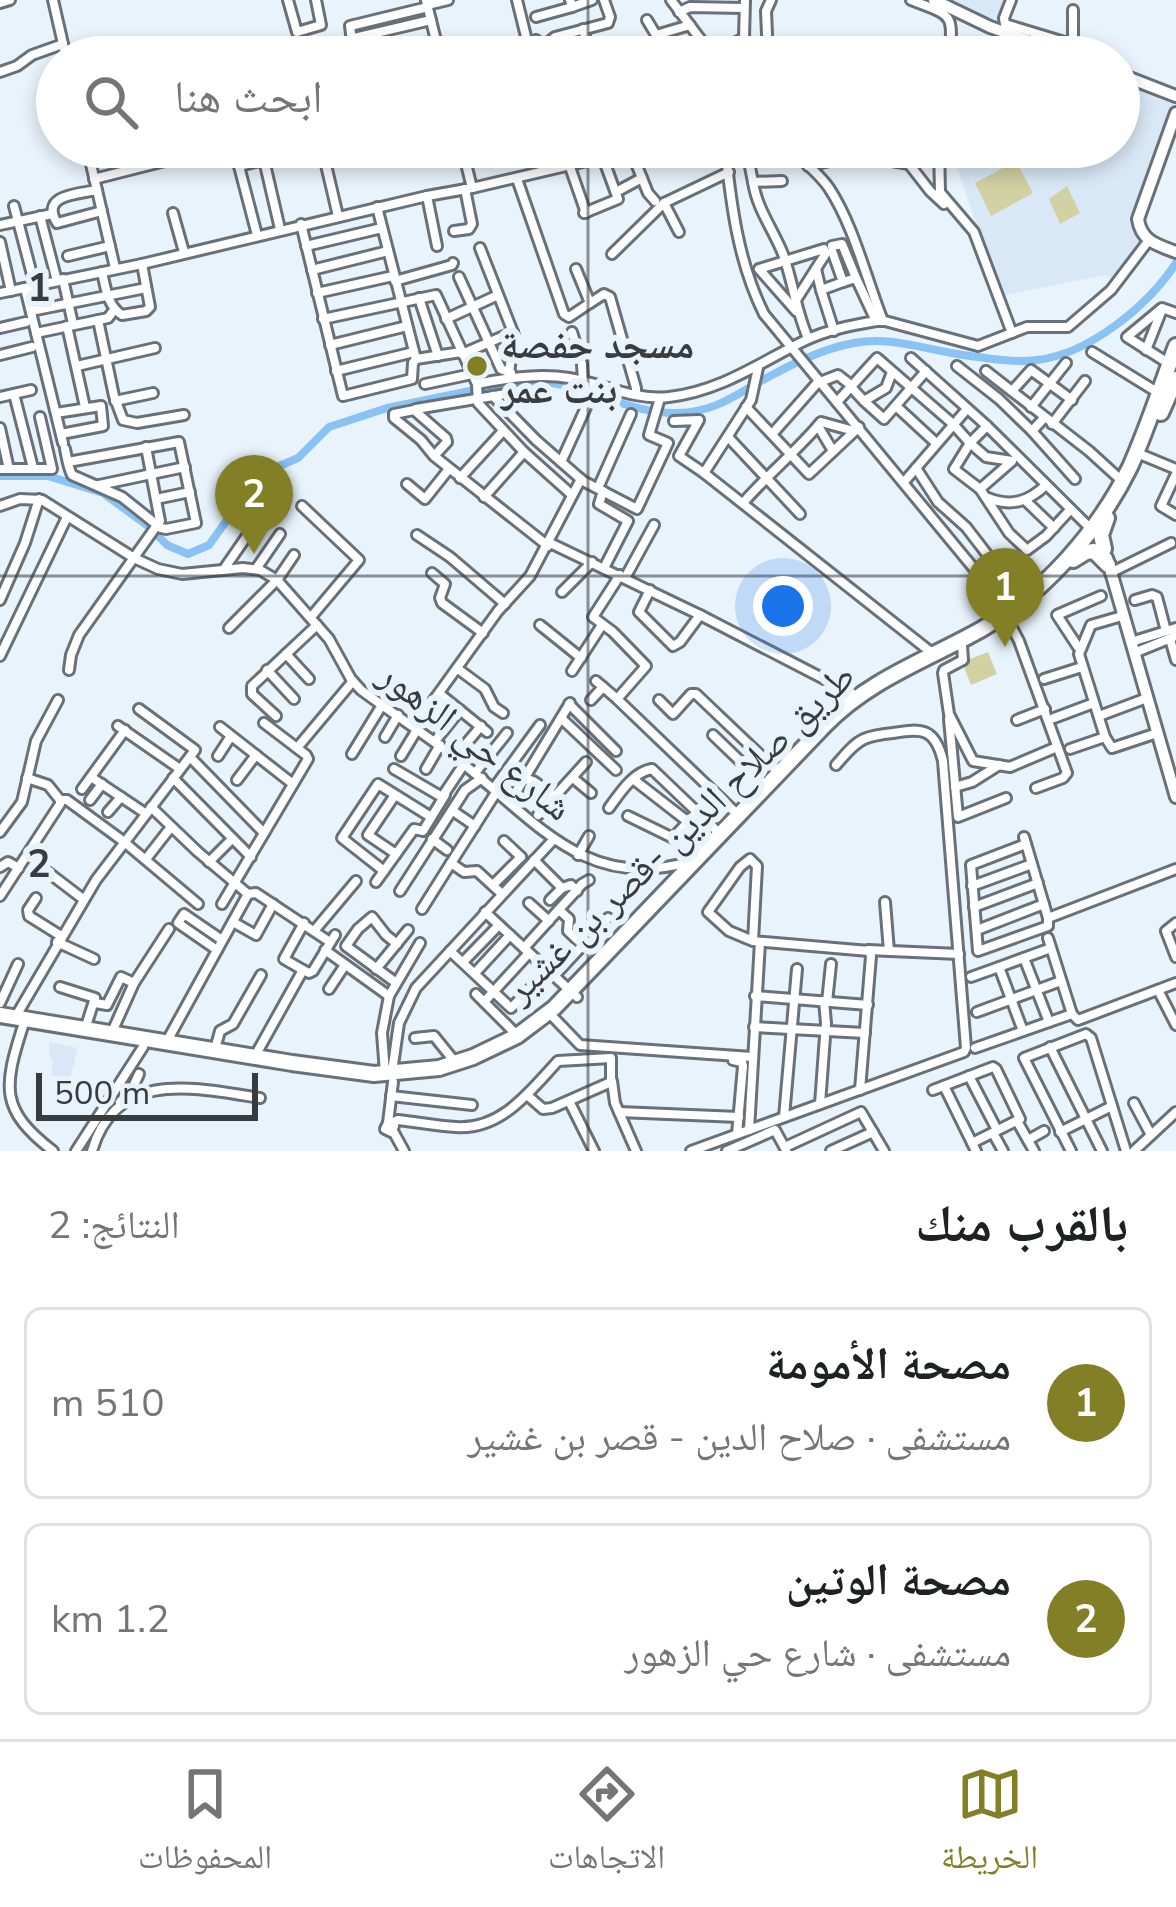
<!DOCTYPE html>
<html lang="ar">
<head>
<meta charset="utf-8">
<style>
	:root { --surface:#fff; --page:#f6f6f6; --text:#202124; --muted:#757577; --line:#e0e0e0; --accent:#837f27 }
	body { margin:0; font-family:"Nunito Sans","Noto Naskh Arabic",sans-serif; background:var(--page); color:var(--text); direction:rtl }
	.scale { position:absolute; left:36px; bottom:30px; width:222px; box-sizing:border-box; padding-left:12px; border:6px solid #383c3f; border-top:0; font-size:33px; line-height:42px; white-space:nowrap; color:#383c3f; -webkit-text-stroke:9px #e9f3fc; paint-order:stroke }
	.you { position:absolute; left:783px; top:606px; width:42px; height:42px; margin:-30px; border:9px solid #fff; border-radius:50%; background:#1a73e8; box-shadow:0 0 0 18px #1a73e833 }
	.badge { display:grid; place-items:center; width:78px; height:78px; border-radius:50%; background:var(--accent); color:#fff; font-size:39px; font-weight:700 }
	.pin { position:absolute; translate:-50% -99px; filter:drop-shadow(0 3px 6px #0008) }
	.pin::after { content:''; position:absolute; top:63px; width:42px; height:36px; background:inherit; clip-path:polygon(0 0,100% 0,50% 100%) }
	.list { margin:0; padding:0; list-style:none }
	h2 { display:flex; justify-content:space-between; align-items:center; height:156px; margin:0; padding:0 48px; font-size:51px }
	h2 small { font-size:39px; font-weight:400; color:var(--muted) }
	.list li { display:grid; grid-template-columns:78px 1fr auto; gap:36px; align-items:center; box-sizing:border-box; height:192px; margin:0 24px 24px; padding:0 24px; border:3px solid var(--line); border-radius:18px }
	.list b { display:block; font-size:45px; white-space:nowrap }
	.list p { margin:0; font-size:39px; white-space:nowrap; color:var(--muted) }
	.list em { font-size:39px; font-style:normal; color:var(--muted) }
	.icon { flex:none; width:66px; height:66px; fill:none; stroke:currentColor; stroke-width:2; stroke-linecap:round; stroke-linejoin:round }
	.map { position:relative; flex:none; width:1176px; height:1151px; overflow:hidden; direction:ltr }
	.search { position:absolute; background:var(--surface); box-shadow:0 6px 18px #0003; left:36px; right:36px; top:36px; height:132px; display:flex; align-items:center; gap:30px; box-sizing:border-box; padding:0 42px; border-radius:66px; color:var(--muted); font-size:45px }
	.sheet { height:588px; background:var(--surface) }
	nav { display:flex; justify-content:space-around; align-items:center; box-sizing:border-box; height:168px; border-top:3px solid var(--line); background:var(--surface); font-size:33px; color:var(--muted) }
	nav a { display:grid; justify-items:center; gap:6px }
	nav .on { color:var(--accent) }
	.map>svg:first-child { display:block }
</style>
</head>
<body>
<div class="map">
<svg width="1176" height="1151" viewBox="0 0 1176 1151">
	<rect width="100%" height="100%" fill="#e9f3fc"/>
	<g fill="#d9e8f7">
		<path d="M949 0H1008L1000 28 948 3Z"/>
		<path d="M1119 80 1176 101 1136 212 1142 242 1115 281 1105 275 1001 296 952 153 954 147H1119Z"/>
		<path d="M49 1042 78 1048 70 1079 51 1076 53 1060 49 1055Z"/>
	</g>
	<g fill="#d2d1a3">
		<path d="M1016 161 1033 193 991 216 975 183Z"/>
		<path d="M1067 186 1080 213 1060 224 1049 199Z"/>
		<path d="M988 652 997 674 971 685 962 662Z"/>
	</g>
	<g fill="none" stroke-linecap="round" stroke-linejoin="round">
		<g stroke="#8ac2f4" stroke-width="8">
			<path d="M479 390C500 386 522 380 543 382 589 386 630 414 677 413 713 412 731 398 761 381 790 365 821 349 854 343 891 336 927 350 963 355 986 358 1014 363 1037 360 1089 354 1148 306 1176 263"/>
			<path d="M0 476H48L103 493 148 526 167 545 188 554 209 545 240 502 270 470 298 458 329 427 387 408 475 390"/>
		</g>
		<defs>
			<g id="minor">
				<path d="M53 0 66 57"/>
				<path d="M288 0 297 32 321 25 316 0"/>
				<path d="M426 0 440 57"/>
				<path d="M517 0 531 57"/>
				<path d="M570 0 572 7 592 0"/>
				<path d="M671 0 713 56"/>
				<path d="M911 0C952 16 954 12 949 57"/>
				<path d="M1011 0 1004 18 1005 24 1071 44"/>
				<path d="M0 3 10 0"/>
				<path d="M427 5 448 0"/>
				<path d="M679 12 690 7 744 8"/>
				<path d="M536 17 572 7"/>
				<path d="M647 20 656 35 690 25"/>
				<path d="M350 39 431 20"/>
				<path d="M536 40 544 46 555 37 608 23 610 17 604 0"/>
				<path d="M731 44 734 57"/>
				<path d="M1071 44 1073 36V10"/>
				<path d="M677 53 705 44"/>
				<path d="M712 55 744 38 745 0"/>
				<path d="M354 57 350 26 428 7"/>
				<path d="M366 57 436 41"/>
				<path d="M582 57 588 47 583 29"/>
				<path d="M768 57 766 11 771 0"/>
				<path d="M878 57 879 47 904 46"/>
				<path d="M0 72 17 66 32 55 63 44"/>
				<path d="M87 147 115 268"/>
				<path d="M234 147 257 235"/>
				<path d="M261 147 280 229"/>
				<path d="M725 147C731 204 738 262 764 314L999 599 1012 608"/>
				<path d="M746 147 753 182 782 181"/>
				<path d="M789 147C802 161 819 173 829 188 854 226 866 278 883 321"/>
				<path d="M885 147 886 160 909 164 930 191 944 204"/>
				<path d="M939 147 940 192 974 232 1012 333"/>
				<path d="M322 148 338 216"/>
				<path d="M631 151 648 193 655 201"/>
				<path d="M239 166 264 160"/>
				<path d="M808 166 865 153H885"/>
				<path d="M570 167 586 213"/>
				<path d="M94 179 165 161"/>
				<path d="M517 179 564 314 569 317 590 303"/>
				<path d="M753 182C757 209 773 229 783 254 793 282 796 311 808 338"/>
				<path d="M472 188 647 147"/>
				<path d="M97 190C77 194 40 195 57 223L102 211"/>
				<path d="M616 192 642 178"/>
				<path d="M427 196 437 246"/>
				<path d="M664 203 679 232"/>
				<path d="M14 206 35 286"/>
				<path d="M377 207 416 359 461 352"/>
				<path d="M173 213 184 252"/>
				<path d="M584 213 618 199 603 158"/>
				<path d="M40 216 57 281"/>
				<path d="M301 224 343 396 412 379 413 363 416 359"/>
				<path d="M0 225 52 214"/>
				<path d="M454 231 469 229 472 224 465 189"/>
				<path d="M0 242 11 291"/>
				<path d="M306 246 382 228"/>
				<path d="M832 246 842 244 856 278"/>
				<path d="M480 248 514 335 509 373"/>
				<path d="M832 251 843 282 856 278 876 321"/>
				<path d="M612 254 664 203 729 172"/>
				<path d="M68 256 110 246"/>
				<path d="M576 269 590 303 604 294 610 297 636 388V393"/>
				<path d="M816 269 821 290 843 282"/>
				<path d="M312 270 388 251"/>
				<path d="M102 272C106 289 107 305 122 315L146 311 150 307 142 264"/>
				<path d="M459 277 501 369 511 373"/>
				<path d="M63 279 73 324"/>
				<path d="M395 281 452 265 453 263"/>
				<path d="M25 288 63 443"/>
				<path d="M821 290 834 331"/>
				<path d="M0 293 142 264 427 196 472 188 462 147"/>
				<path d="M317 293 393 276"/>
				<path d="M419 298 438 356"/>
				<path d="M796 300 826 253"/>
				<path d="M31 311 146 288"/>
				<path d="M796 311 759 269 824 249"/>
				<path d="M323 319 436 295 477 384 478 403 524 452 572 495"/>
				<path d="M446 319 498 295"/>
				<path d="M98 320 114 396 123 420 137 423 184 415"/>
				<path d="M67 326 85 407"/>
				<path d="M0 328 26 322"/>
				<path d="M572 332 582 364 583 381"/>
				<path d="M36 333 108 318 114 310"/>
				<path d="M330 345 407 326"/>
				<path d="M1146 350 1161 312"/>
				<path d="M1092 352 1157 392"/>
				<path d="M462 354 513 332"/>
				<path d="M0 355 32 347"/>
				<path d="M911 358 987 426 1091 529"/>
				<path d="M1168 363 1127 337 1162 308 1176 313"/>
				<path d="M77 366 155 348"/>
				<path d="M957 366 999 399 1032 431 1044 418"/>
				<path d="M758 368 751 400 704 473 932 653"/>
				<path d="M336 371 414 352"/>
				<path d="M986 371 1089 451 1122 481"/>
				<path d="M820 382 838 375 852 386"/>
				<path d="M425 384 472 374"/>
				<path d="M477 384C506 378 539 373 569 378 601 383 635 401 669 397 721 391 759 363 804 341 826 330 853 325 876 321H885L978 346 1027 327H1068L1111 290 1149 240"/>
				<path d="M851 387 864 401 886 388 892 372"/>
				<path d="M1012 391 1031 370 1072 400"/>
				<path d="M14 394 33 468"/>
				<path d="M493 396 536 440 583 481 637 509 668 443 649 435 660 398"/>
				<path d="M0 397 31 390"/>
				<path d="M115 401 153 393"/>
				<path d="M864 401 884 419 926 371"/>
				<path d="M837 402 877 358 953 424 970 443 987 426"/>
				<path d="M896 406 936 443"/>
				<path d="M746 407 809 474 859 427"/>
				<path d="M1031 407 1066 363"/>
				<path d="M416 409 523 391 535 402"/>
				<path d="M56 413 101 406 103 426 61 434"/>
				<path d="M674 421 699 420 679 456 704 473"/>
				<path d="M1052 424 1085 381"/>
				<path d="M818 426 833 451"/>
				<path d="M0 428 8 465V469H0"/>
				<path d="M1032 431 1075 479"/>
				<path d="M773 433 819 381"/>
				<path d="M728 437 800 514"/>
				<path d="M65 449C67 458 68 467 72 475L122 497 161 528 166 529 196 523 179 442 68 462"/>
				<path d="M1142 455 1176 469"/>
				<path d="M434 456 447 442 446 438 414 410 394 414V418L421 440 434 456 548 546"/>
				<path d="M1012 461 986 457 970 443 954 469 980 489 1009 533 1027 550 1046 536 1070 510"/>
				<path d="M561 462 587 405"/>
				<path d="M916 468 938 502 966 527 1023 601"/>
				<path d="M8 469H52L40 417"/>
				<path d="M1176 474 1161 506 1176 515"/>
				<path d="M460 478 503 431"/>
				<path d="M904 482 967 409"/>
				<path d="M407 484 425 499 449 469"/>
				<path d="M99 485 185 467"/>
				<path d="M598 488 631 414"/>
				<path d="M980 489 1011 462"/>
				<path d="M603 491 599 504 628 521 604 568"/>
				<path d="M484 497 524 452"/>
				<path d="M988 498C1011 507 1028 502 1046 485"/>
				<path d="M156 499 190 492"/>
				<path d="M1026 501 1054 528"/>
				<path d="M743 503C768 474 797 451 821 422L854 431"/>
				<path d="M0 506 20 499 42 500 134 558 158 569 182 574 243 568 260 570 277 580 329 639 351 679 361 690C396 716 433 739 467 767 537 823 588 891 688 862"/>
				<path d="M302 506 359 560 311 617"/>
				<path d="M417 535 450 557 505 604"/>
				<path d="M550 543 700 615 857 696"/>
				<path d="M224 569 260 517"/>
				<path d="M256 569 280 534"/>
				<path d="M432 573 445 584 440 598 442 603 483 633"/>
				<path d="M1110 573 1171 543"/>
				<path d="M620 575 593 617 613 632 646 666 617 699 737 814"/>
				<path d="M625 578 654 525"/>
				<path d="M650 590 639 612 673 646 680 642 700 615"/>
				<path d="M562 592 592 562"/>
				<path d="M0 600 25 543 39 499"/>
				<path d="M1135 600 1152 595 1157 597 1166 631"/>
				<path d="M1122 616 1091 625 1079 654 1105 737 1112 748 1157 733"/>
				<path d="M1008 620 1019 641 1067 773 1063 778 1036 788"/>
				<path d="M540 625 581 658"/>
				<path d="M229 628 277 580 294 555"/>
				<path d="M1170 639 1176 660"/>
				<path d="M1131 642 1176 628"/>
				<path d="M962 646 963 660 944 670 943 673 949 714 973 761 1010 767 1057 747"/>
				<path d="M1078 647 1057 615 1101 596"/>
				<path d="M1134 653 1176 636"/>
				<path d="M286 654 309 679"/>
				<path d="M0 656 67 517"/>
				<path d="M458 669 485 689 494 707 503 713"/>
				<path d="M69 670 71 655 79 635 160 521 146 447"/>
				<path d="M267 670 294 699"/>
				<path d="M572 671 602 625"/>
				<path d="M1044 679 1082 667"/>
				<path d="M596 681 616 698"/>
				<path d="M440 694 487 732"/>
				<path d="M591 700 603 687"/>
				<path d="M659 700 673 714 691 694H696L779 773"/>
				<path d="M569 704 616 751"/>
				<path d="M276 716 252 694V686L317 625"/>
				<path d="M1099 716 1147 698"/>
				<path d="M561 718 616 770"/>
				<path d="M1054 718 1094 703"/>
				<path d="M949 719 958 817 1006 798"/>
				<path d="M1017 720 1045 709"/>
				<path d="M118 726 180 769"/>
				<path d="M415 726 498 611 530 576 581 479"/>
				<path d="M220 727 293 784"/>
				<path d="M713 735 765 785"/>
				<path d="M385 737 398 715"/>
				<path d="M435 741 460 710"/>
				<path d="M297 748 353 681"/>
				<path d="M1070 749 1105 737"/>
				<path d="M352 754 382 705"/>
				<path d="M218 756 231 736"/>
				<path d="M401 756 418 728"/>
				<path d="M190 757 264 833"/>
				<path d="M455 757 481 726"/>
				<path d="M394 769 442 797 464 764"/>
				<path d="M426 769 440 745"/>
				<path d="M475 773 507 733"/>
				<path d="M91 777 145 813"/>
				<path d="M27 778 48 785 60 800"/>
				<path d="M173 778 251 857"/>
				<path d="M573 778 591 793"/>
				<path d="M633 779 687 821"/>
				<path d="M237 780 256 755"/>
				<path d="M525 780C537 777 543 794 556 795L586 762"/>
				<path d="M955 787 972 782 999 765"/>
				<path d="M494 788 540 725"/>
				<path d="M82 789 125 730"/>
				<path d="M497 791 451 863 464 872 477 871 502 894"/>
				<path d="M395 795 368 835 396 854"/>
				<path d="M60 800H67L123 841 198 904"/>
				<path d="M90 800 102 784"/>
				<path d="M510 802 570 703"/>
				<path d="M151 807 198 852 248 894 167 1041"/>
				<path d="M609 808C620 793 633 772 652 769L719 833"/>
				<path d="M453 811 475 826"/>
				<path d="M108 812 121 797"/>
				<path d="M538 815 555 796"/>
				<path d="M628 816 673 838 697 812"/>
				<path d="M0 832 22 802 36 741 58 700"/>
				<path d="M1024 837 1048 918 1176 869"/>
				<path d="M432 839 447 850"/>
				<path d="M504 841 521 857"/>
				<path d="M1026 844 971 865 978 951 1048 926V918"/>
				<path d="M578 855 589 836"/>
				<path d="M146 859 171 827"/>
				<path d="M534 860 562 888"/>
				<path d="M209 862 232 839"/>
				<path d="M0 867 8 862 19 868"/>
				<path d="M45 870 83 899"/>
				<path d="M384 871 342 838 378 784 431 817"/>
				<path d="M376 882 414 829 423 831 445 795"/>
				<path d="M493 885 521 857"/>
				<path d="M972 886 1032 864"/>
				<path d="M400 891 465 790 482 778"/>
				<path d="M248 894 256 893 330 942"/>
				<path d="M0 896 60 804V800"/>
				<path d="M36 898 28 910 29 916 61 936"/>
				<path d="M550 900 562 888 571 885 577 891"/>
				<path d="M885 902 889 951"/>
				<path d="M529 903 549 921"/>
				<path d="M222 904 308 759 306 755 264 723"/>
				<path d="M974 907 1038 883"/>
				<path d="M422 909 451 863"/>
				<path d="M559 910 569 919 568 931 583 945"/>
				<path d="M485 912 577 997"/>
				<path d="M233 922 256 935 273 904"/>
				<path d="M1176 923 1166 931 1176 957"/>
				<path d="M977 930 1044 904"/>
				<path d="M314 931 356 881"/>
				<path d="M753 941 757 866 750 859 740 867 708 912 729 931 753 941 869 951 871 956 860 1090"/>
				<path d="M57 942 94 959"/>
				<path d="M524 948 582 884 589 880"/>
				<path d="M217 950 178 923 184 914 222 940"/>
				<path d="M325 950 389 996"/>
				<path d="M868 950 959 954"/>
				<path d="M450 951 511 1008 548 971"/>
				<path d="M1024 958 1049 1022"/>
				<path d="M463 962 499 925"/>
				<path d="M999 967 1051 948"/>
				<path d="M376 969 408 930"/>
				<path d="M303 970 284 959 304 923"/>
				<path d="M475 973 510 935"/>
				<path d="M554 976 608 918"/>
				<path d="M971 977 999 967 1023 1031"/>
				<path d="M395 982 346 946 358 929 372 917 386 935 397 944"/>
				<path d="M60 987 95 998 85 1029"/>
				<path d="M329 989 345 965"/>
				<path d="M1158 990 1176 1025"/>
				<path d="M476 994 516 1034"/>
				<path d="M755 996 868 1005"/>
				<path d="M484 1002 529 953"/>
				<path d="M827 1002 831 964"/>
				<path d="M0 1003 18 964"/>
				<path d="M95 1003 107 1005 121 977 134 983"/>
				<path d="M977 1012 1061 981"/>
				<path d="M1072 1014 1078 1020 1176 983"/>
				<path d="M16 1016 96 880 195 750 139 709"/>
				<path d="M554 1018 580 1045 752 1057"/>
				<path d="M23 1026C3 1088 0 1110 53 1151"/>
				<path d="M754 1027 865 1033"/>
				<path d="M112 1032 134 983 169 929"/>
				<path d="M415 1038 434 1036 455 1062"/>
				<path d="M1050 1047 1102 1151"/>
				<path d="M975 1048 1072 1014 1048 938"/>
				<path d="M215 1049 220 1031 233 1024 261 975"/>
				<path d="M255 1056 303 970 309 973 313 971 335 935"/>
				<path d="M733 1060 742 1062 743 1066 737 1134"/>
				<path d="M392 1072 399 1023 416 988 554 839"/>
				<path d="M385 1073 382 1033 389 996 420 943"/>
				<path d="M969 1076 997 1130"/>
				<path d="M612 1081 615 1103 636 1151"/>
				<path d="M944 1086 976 1151"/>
				<path d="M933 1090 993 1067 996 1069 1020 1119 972 1143"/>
				<path d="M391 1096 472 1105"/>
				<path d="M569 1101 594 1151"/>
				<path d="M120 1102 133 1087 139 1074"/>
				<path d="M1134 1103 1151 1135"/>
				<path d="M820 1104 826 1023 824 1001"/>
				<path d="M619 1112 739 1117"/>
				<path d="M784 1117 797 969"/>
				<path d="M1017 1121 1034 1151"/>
				<path d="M388 1123 393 1082"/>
				<path d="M388 1123 394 1126 391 1132 385 1129Z"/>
				<path d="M391 1123 398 1120C417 1122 437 1126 456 1127 502 1130 530 1091 558 1061L611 1058V1082L552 1108 543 1109 527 1095"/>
				<path d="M749 1130 760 942"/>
				<path d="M393 1131 404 1151"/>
				<path d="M1060 1132 1112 1106"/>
				<path d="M993 1133 1003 1151"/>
				<path d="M1028 1140 1044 1131"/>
				<path d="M785 1147 861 1112 884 1151"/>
				<path d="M76 1151 143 1047"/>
				<path d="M92 1151C116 1068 196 1088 260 1098"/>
				<path d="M691 1151 964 1052 966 1048 943 761C935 728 922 728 893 733 883 734 873 735 864 739 853 744 844 756 836 765"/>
				<path d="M727 1151 775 1130 786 1150"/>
				<path d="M831 1151 873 1132"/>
				<path d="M1071 1151 1024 1058 1086 1034 1091 1038 1126 1151"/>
				<path d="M1134 1151 1176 1112"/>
			</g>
			<g id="major">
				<path d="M934 0 990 27 1074 57"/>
				<path d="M1119 74 1176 96"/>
				<path d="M1176 113 1138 219C1141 241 1157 245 1176 252"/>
				<path d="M1107 558 1176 797"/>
			</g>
			<g id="highway">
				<path d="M1161 413 1176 379"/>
				<path d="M1104 549 1101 535 1107 518"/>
				<path d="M1073 560 1086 552 1094 551 1108 565"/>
				<path d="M0 1015 292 1063 374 1074 439 1068 473 1057 517 1036 554 1008 825 725C870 679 927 660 982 629 1044 593 1098 532 1130 467 1148 427 1161 386 1176 346"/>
			</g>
		</defs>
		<use href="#minor" stroke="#687078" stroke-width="14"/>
		<use href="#major" stroke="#687078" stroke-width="16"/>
		<use href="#highway" stroke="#687078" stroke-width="20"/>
		<use href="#minor" stroke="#fff" stroke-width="8"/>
		<use href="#major" stroke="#fff" stroke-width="10"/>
		<use href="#highway" stroke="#fff" stroke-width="14"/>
	</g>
	<path fill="none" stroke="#383c3f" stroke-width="3" stroke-opacity="0.55" d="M588 0V57M588 147V1151M0 576H1176"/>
	<circle fill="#837f27" stroke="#e9f3fc" stroke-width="4.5" cx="477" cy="366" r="12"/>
	<g text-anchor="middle" stroke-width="12" stroke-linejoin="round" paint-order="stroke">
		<g font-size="39" font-weight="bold" fill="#383c3f" stroke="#e9f3fc" text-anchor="start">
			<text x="501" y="358">مسجد حفصة<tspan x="501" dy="45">بنت عمر</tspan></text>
		</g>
		<g font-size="39" fill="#383c3f" stroke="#e9f3fc">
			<text transform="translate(476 740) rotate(38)" y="14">شارع حي الزهور</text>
			<text transform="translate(679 832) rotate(-44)" y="14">طريق صلاح الدين -قصر بن غشير</text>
		</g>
	</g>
	<g font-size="39" text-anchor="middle" font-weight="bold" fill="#383c3f" stroke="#e9f3fc" stroke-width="12" stroke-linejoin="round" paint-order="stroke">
		<text x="39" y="301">1</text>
		<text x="39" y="877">2</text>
	</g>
</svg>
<div class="scale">500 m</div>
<div class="you"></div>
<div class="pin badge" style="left:1005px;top:647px">1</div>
<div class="pin badge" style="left:254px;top:554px">2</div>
<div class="search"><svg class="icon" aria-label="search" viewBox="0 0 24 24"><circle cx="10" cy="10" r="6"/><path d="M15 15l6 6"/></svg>ابحث هنا</div>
</div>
<section class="sheet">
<h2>بالقرب منك<small>النتائج: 2</small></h2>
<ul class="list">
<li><span class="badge">1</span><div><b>مصحة الأمومة</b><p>مستشفى · صلاح الدين - قصر بن غشير</p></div><em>510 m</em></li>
<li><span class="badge">2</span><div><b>مصحة الوتين</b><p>مستشفى · شارع حي الزهور</p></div><em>1.2 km</em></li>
</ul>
</section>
<nav>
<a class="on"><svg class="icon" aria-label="map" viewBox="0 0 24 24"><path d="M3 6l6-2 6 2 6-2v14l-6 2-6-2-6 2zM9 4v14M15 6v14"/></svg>الخريطة</a>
<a><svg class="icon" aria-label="directions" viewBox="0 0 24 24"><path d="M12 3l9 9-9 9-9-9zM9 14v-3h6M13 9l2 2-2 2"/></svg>الاتجاهات</a>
<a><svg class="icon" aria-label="saved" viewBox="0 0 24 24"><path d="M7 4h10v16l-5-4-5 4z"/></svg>المحفوظات</a>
</nav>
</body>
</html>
